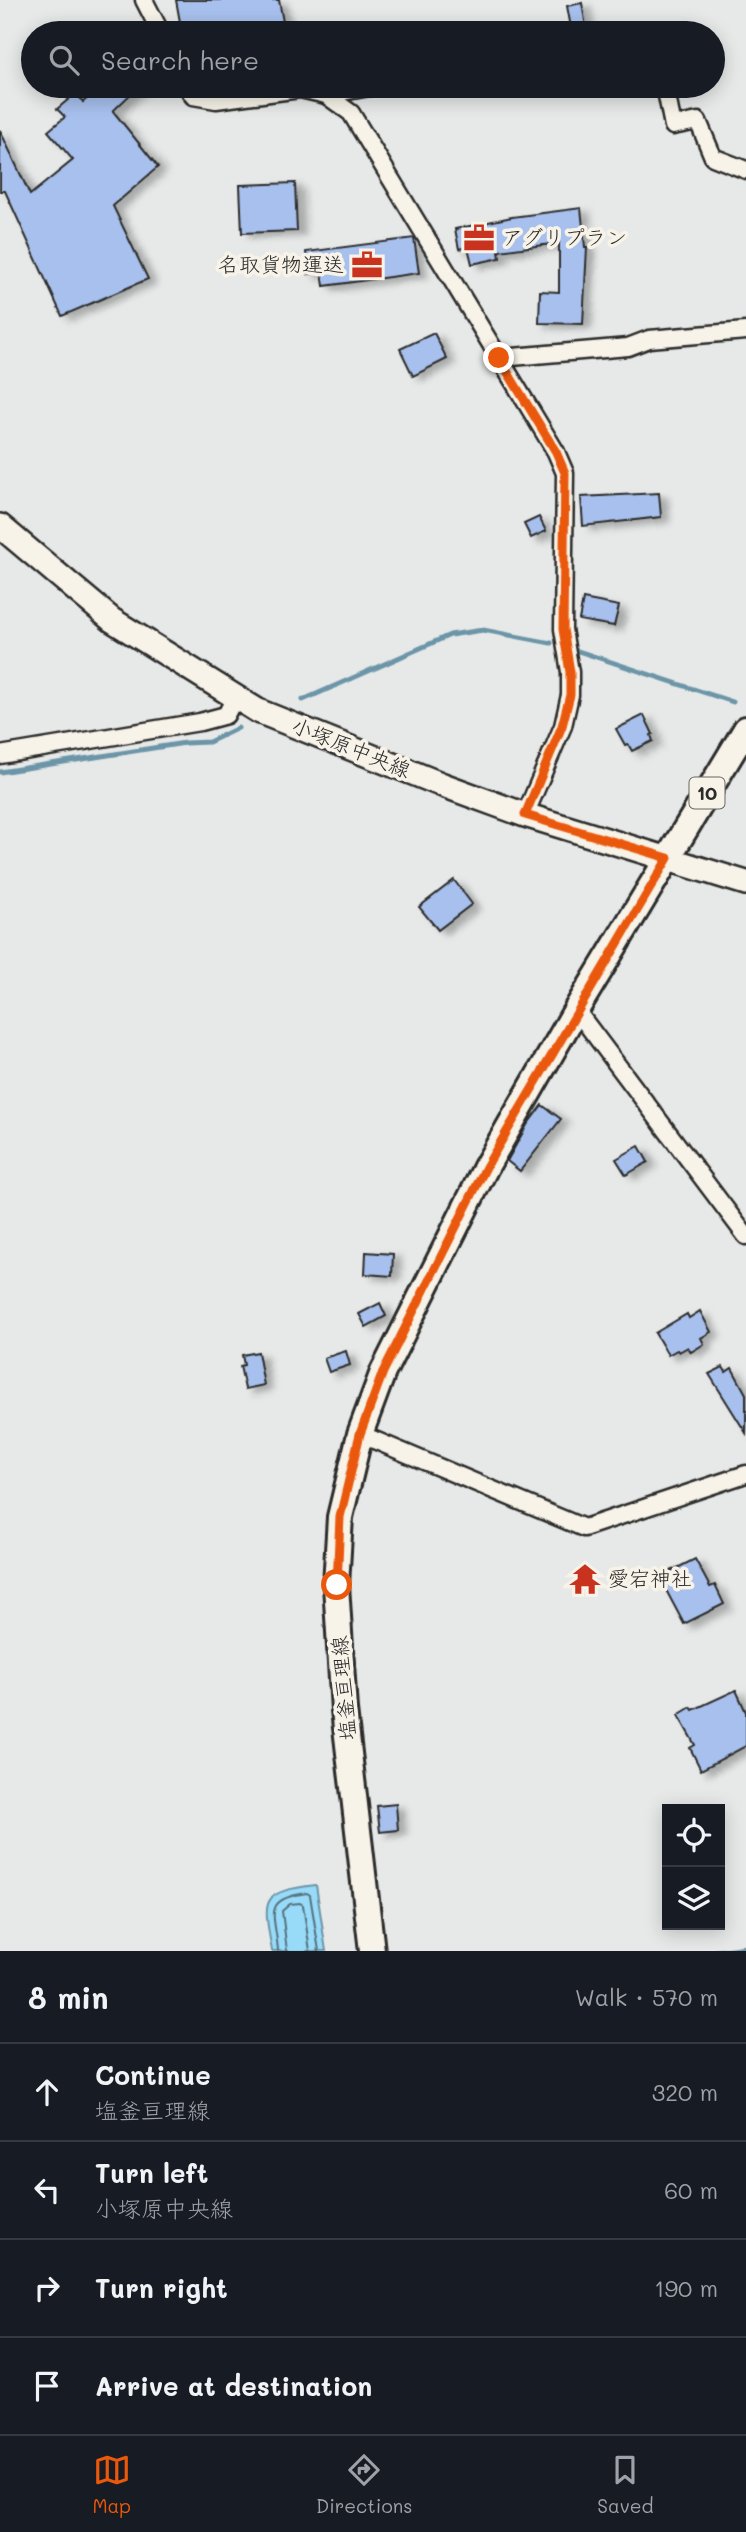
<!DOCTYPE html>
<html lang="en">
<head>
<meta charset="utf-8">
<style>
	:root { --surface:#171b24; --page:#242831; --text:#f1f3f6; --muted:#9ea1a6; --line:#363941; --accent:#ea580c }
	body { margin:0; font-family:Mali,"Klee One",sans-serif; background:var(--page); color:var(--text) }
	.controls { position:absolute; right:21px; bottom:21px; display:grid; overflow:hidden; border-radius:0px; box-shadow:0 4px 18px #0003 }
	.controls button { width:63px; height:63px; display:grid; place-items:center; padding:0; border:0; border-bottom:2px solid var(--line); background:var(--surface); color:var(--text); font:35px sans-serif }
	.stop { position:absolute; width:21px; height:21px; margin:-16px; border:5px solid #ea580c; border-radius:50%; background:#fff }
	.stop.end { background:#ea580c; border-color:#fff; box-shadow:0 2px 7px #0008 }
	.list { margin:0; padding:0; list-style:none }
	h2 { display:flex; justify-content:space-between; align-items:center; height:91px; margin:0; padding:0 28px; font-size:30px }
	h2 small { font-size:23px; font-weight:400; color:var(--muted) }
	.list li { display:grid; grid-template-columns:46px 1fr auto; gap:21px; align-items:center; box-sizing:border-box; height:98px; padding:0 28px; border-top:2px solid var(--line) }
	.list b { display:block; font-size:26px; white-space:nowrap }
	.list p { margin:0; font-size:23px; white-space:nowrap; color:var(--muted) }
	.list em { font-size:23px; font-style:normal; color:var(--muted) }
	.icon { flex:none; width:38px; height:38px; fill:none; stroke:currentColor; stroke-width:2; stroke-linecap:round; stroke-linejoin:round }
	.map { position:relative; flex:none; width:746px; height:1951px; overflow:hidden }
	.search { position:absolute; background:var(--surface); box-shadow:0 4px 18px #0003; left:21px; right:21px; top:21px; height:77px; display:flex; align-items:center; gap:18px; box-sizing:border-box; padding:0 24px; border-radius:38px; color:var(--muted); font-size:26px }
	.sheet { height:483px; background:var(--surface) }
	nav { display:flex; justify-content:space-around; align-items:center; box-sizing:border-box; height:98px; border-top:2px solid var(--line); background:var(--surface); font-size:19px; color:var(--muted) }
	nav a { display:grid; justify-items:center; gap:4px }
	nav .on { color:var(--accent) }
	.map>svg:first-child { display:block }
</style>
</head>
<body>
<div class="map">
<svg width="746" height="1951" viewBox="0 0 746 1951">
	<defs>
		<filter id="shadow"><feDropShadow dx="8" dy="4.5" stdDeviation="3.5" flood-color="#0004"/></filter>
	</defs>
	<rect width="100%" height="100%" fill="#e7e9e9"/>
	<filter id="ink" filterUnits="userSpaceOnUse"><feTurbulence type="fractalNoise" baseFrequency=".0143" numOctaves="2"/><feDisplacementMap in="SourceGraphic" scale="14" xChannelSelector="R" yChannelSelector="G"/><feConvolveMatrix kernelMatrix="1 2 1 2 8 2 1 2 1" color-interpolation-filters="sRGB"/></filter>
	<g filter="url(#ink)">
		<path fill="#97dbf9" stroke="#6c95a7" stroke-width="2" d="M316 1885 326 1951H272C263 1899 259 1892 316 1885Z"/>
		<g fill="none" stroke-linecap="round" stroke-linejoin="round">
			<g stroke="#56717d" stroke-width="2">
				<path d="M278 1951C276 1916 260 1899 307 1893L310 1895 319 1951"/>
				<path d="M287 1951 282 1911 290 1904 300 1903 303 1905 310 1951"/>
			</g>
			<g stroke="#6c95a7" stroke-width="5">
				<path d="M575 650 733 702"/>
				<path d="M303 700 450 635 483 630 551 643"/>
				<path d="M0 772 185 743 209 742 238 728"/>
				<path d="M717 1951 746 1947"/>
			</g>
		</g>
		<g fill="#a7c0ed" stroke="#2b2b2b" stroke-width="2" filter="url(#shadow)">
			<path d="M176 0H279L285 33H182Z"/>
			<path d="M582 3 587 33H572L567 6Z"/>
			<path d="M102 86H139L113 111 158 167 113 206 148 279 62 316 5 191H0V130L30 195 73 160 48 131 65 117 57 109 76 93 83 102Z"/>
			<path d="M295 183 297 231 242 233 240 185Z"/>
			<path d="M581 208 585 247H587L583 324 539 323 540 291 559 292V243L499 251 500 258 472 264 468 247 459 249 455 229 512 217Z"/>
			<path d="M414 238 419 273 324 286 322 272 308 274 306 252Z"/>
			<path d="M434 333 447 359 413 376 400 349Z"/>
			<path d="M659 493 661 517 583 526 581 497Z"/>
			<path d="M539 517 546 531 531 538 524 524Z"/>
			<path d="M583 599 619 606 614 626 579 620Z"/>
			<path d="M644 715 653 734 651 735 653 741 632 751 628 744 625 745 616 729Z"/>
			<path d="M454 880 472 904 438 930 419 907Z"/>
			<path d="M542 1105 561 1119 520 1171 507 1161 527 1125Z"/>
			<path d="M639 1146 648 1162 626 1175 616 1159Z"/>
			<path d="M366 1252 393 1254 392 1276 365 1274Z"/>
			<path d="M380 1303 386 1316 366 1327 359 1314Z"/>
			<path d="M700 1311 711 1332 701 1338 704 1344 691 1352 688 1347 679 1352 677 1350 668 1355 655 1333 687 1314 689 1318Z"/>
			<path d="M346 1351 350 1365 329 1372 324 1358Z"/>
			<path d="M258 1352 264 1385 245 1389 240 1366 244 1365 242 1355Z"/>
			<path d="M723 1367 726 1372 732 1368 746 1394V1433L709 1374Z"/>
			<path d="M695 1559 710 1587 715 1585 724 1604 684 1624 659 1577Z"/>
			<path d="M736 1690 746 1712V1746L701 1770 690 1748 695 1745 678 1715 691 1707 693 1710Z"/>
			<path d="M396 1804 398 1830 380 1832 377 1806Z"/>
		</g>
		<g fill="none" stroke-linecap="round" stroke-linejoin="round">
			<defs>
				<g id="street">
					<path d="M144 0 161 33"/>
					<path d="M187 86 193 96 216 100 300 89 326 95 351 113 556 452 565 473 563 629 570 672V695L563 726 525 815"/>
					<path d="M665 86 673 126 698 121 713 157 746 170"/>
					<path d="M326 95 375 86"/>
					<path d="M500 358 628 347 649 339 746 331"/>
					<path d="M0 755 200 722 226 715 235 697"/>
					<path d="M576 1010 746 1236"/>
					<path d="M360 1434 584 1528 746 1474"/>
				</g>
				<path id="secondary" d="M0 526 112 620 258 711 443 785 525 815 746 883"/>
				<path id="primary" d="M372 1951 344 1710 336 1585 340 1517 360 1434 383 1372 486 1167 576 1010 746 729"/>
			</defs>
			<use href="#street" stroke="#2b2b2b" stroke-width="21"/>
			<use href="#secondary" stroke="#2b2b2b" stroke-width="28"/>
			<use href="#primary" stroke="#2b2b2b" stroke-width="30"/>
			<use href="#street" stroke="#f7f3e8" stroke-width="16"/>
			<use href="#secondary" stroke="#f7f3e8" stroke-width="23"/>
			<use href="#primary" stroke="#f7f3e8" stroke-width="24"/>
		</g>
	</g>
	<g fill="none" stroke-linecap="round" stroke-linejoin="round" filter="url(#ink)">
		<path stroke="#ea580c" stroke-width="9" d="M337 1585 340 1517 360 1434 383 1372 486 1167 668 858 525 815 562 726 570 695V672L563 629 565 473 556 452 499 358"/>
	</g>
	<defs>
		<symbol id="office-bare" viewBox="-9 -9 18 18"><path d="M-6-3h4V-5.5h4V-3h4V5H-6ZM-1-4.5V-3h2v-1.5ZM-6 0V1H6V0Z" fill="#c8321e" stroke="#f7f3e8" stroke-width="2.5" paint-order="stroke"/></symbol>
		<symbol id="temple-bare" viewBox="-9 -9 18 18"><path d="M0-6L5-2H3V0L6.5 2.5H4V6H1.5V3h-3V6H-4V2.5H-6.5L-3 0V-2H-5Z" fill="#c8321e" stroke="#f7f3e8" stroke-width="2.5" paint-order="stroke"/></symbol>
	</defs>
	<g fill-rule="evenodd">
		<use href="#office-bare" x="457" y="216" width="44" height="44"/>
		<use href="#office-bare" x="345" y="243" width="44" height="44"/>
		<use href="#temple-bare" x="563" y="1557" width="44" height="44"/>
	</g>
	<g text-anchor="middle" stroke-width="7" stroke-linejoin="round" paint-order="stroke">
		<rect fill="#f7f3e8" stroke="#686764" stroke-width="2" x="689.5" y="777.5" width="35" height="31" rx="5"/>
		<g font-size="19" font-weight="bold" fill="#2b2b2b">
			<text x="707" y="800">10</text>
		</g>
		<g font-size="21" fill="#2b2b2b" stroke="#f7f3e8" text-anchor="start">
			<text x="502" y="245">アグリプラン</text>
			<text x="344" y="272" text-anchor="end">名取貨物運送</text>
			<text x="608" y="1586">愛宕神社</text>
		</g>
		<g font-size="21" fill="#2b2b2b" stroke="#f7f3e8">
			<text transform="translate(351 748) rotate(22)" y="7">小塚原中央線</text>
			<text transform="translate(344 1688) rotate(-95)" y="7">塩釜亘理線</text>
		</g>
	</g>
</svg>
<div class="controls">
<button><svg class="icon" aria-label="locate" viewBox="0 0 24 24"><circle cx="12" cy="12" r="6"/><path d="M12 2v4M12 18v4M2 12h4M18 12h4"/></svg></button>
<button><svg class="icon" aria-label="layers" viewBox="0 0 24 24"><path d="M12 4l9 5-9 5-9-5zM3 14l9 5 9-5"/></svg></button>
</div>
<div class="stop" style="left:337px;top:1585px"></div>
<div class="stop end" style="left:499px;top:358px"></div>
<div class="search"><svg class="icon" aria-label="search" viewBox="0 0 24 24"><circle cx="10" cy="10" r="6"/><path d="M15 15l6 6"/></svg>Search here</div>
</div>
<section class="sheet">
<h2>8 min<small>Walk · 570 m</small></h2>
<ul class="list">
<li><svg class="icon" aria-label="ahead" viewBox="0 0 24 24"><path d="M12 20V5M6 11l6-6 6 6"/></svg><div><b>Continue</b><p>塩釜亘理線</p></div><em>320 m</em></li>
<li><svg class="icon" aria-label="left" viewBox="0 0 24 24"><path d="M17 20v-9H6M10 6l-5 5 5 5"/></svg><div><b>Turn left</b><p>小塚原中央線</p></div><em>60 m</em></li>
<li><svg class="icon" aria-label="right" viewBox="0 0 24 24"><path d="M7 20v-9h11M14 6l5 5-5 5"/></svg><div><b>Turn right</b></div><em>190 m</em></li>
<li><svg class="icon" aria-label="arrive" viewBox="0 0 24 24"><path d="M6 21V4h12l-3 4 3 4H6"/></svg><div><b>Arrive at destination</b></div></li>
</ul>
</section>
<nav>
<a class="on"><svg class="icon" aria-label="map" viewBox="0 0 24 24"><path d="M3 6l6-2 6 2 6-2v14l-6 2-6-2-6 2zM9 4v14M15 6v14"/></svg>Map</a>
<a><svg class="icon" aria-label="directions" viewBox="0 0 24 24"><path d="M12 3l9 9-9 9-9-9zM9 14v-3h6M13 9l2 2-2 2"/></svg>Directions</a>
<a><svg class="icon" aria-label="saved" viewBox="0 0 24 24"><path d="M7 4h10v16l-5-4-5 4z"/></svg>Saved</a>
</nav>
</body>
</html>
